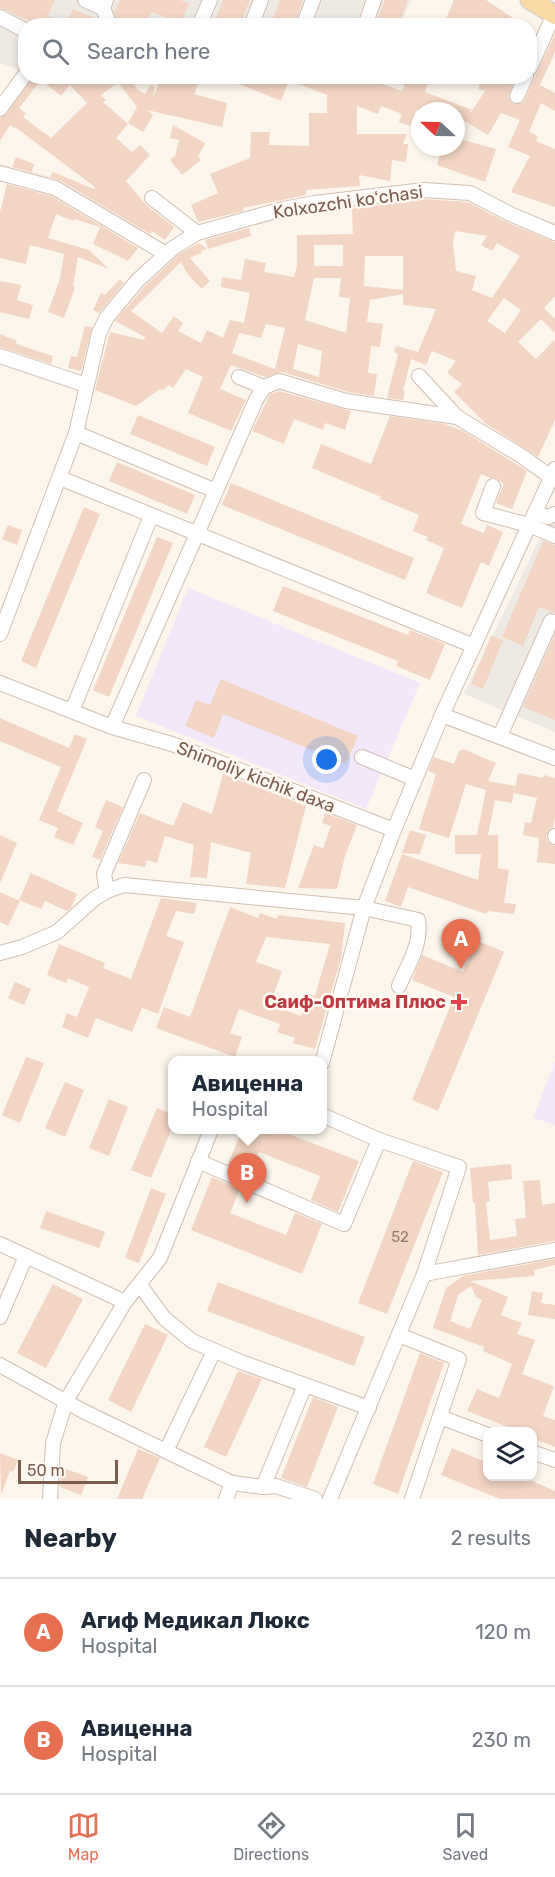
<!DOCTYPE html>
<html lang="en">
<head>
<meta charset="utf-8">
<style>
	:root { --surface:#fff; --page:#f6f6f7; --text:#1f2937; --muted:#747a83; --line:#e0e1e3; --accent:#e76f51 }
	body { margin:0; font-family:Rubik,sans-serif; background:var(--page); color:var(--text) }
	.controls { position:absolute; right:18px; bottom:18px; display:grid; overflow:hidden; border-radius:12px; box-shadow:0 3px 9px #0003 }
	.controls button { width:54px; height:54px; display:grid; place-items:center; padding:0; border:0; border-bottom:2px solid var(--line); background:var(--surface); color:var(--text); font:30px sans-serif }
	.compass { position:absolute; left:411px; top:102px; width:54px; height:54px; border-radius:50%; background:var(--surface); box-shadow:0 3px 9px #0003; rotate:292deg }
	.scale { position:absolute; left:18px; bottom:15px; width:100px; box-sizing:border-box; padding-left:6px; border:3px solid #7a5c4d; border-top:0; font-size:16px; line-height:21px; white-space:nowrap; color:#7a5c4d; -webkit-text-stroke:4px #fffaf3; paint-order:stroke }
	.you { position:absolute; left:327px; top:760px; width:21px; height:21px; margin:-15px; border:4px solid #fff; border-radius:50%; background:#1a73e8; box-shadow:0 0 0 9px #1a73e833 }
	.badge { display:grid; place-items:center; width:39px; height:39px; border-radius:50%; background:var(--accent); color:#fff; font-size:20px; font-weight:700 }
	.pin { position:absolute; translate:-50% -50px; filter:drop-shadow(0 2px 3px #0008) }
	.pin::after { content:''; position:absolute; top:32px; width:21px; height:18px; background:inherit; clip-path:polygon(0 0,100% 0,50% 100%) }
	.popup { position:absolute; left:168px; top:1056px; width:159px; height:78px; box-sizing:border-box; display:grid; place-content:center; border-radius:12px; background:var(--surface); filter:drop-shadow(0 2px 4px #0005); font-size:20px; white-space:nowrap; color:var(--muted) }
	.popup b { font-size:22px; color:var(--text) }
	.popup::after { content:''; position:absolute; left:50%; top:100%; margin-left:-12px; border:12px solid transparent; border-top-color:var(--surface) }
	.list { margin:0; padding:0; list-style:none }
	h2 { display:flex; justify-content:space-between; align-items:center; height:78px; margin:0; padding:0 24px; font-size:26px }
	h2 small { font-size:20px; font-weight:400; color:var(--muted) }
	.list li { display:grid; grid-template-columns:39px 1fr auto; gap:18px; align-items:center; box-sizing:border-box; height:108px; padding:0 24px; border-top:2px solid var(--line) }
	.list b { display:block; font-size:22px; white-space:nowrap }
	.list p { margin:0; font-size:20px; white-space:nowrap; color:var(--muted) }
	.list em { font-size:20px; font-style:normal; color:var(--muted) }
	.icon { flex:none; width:33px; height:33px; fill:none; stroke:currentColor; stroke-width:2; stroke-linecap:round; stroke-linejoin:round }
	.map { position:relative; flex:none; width:555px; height:1499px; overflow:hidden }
	.search { position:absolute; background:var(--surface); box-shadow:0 3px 9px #0003; left:18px; right:18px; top:18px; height:66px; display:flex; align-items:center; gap:15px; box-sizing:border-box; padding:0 21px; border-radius:24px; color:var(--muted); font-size:22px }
	.sheet { height:294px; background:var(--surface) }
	nav { display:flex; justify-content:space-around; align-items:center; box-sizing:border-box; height:84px; border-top:2px solid var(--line); background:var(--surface); font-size:16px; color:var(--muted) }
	nav a { display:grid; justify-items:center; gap:3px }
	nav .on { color:var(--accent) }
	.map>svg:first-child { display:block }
</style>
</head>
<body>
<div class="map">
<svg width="555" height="1499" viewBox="0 0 555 1499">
	<rect width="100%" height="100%" fill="#fdf6ec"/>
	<g fill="#efe9e4">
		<path d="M0 0H411L400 25 26 26 25 72 0 63Z"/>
		<path d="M555 507V732L464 694Z"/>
	</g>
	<g fill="#f3e8fa">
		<path d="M188 588 420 683 366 809 136 716Z"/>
		<path d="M555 1061V1125L533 1118Z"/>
	</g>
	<g fill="#f3d5c3" fill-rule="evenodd">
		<path d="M0 0H55L48 16 67 24 73 9 97 19 100 26H41L0 8Z"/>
		<path d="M120 0H180L189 3 181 23 151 12 146 26H119L114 13Z"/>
		<path d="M223 0H250L239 26H213Z"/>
		<path d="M280 0H303L294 26H270Z"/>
		<path d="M385 0H408L398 26H375Z"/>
		<path d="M454 0H486L525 26H443Z"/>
		<path d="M555 34V52L540 85 555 93V111L541 103 529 132 538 136 536 141 555 149V207L511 192 530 156 508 147 520 120 501 113 488 135 456 116V111L416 110 410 126 399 122 402 114 381 106 378 114 357 106V134H407L403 144H408L406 162 392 160 390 181 359 175 360 186 306 190V195L243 208 244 211 198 222 191 205 218 193 210 174 250 158 251 132H270L269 145 309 146V113H327V95L289 80 281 101 219 76H343L354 81 356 76H379L377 82 402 91 407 76H431L425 92 472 110 469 111 471 112 485 91 478 89 482 76H516L508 97 514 104 523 103Z"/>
		<path d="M33 76H127L138 90 145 94 150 85 155 87 152 99 162 76H201L194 94 227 103 222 127 147 110 153 115 143 132 128 123 137 107 118 82 101 95 106 100 103 102 128 124 116 138 132 152 140 145 150 155 126 181 146 205 174 227 165 240 152 231 150 234 59 180 12 167 16 157 34 164 32 172 50 177 53 172 94 189 95 187 15 127 14 128 10 125 0 141V118L7 114ZM41 80 61 96 70 85 87 103 51 138 23 117 26 113 19 108Z"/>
		<path d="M173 125 205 143 198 156 201 160 182 175 170 160 175 156 179 140 170 138Z"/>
		<path d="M456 138 496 149 485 182 437 165 442 147H456Z"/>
		<path d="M7 184 51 196 138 248 128 261 93 244 100 227 74 219 73 221 56 214 48 238 89 250 109 269 78 257 73 286 75 287 64 318 48 312 60 279 64 254 30 245 26 264 0 258V212Z"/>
		<path d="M424 199 468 202 506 222 555 242V296L544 308 555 319V333L541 319 518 342 536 359 555 339V420L538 457 485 423 454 392 462 384 447 373 456 361 432 351 426 365 411 359 403 391H405L403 400 387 398 398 354 394 352 396 346 418 352 436 309 403 305V294L370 300 367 322 383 324 380 347 371 346 368 373 377 374 374 396 348 392 282 372 265 377 231 365 220 389 246 400 231 431 188 413 203 377 186 369 173 388 169 385 162 390 160 389 136 406 95 390 110 332 144 340 145 337 115 321 145 286 178 255 199 243 207 249 200 251 203 252 190 258 210 281 202 289 188 275 181 262 131 311 162 333 174 316 183 323 178 331 201 343 207 330 223 338 230 320 244 323 250 293 221 287 222 277 241 280 245 259 266 263 264 272 294 277 297 266V235L353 234 352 208ZM455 231 487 236 481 245 492 251 497 243 520 256 492 298 472 290 476 276 456 271 453 242ZM314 245H343V266H314ZM365 256H403V290L364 286ZM314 278H341L339 297 350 298 346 333 305 320ZM504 298 521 310 505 333 487 321ZM266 324 285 328 275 369 232 353 239 333 261 338ZM298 344 322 351 319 377 293 369Z"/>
		<path d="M249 228 251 236 208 249 205 240Z"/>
		<path d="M120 279 124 283 99 313 93 310 101 293 105 295Z"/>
		<path d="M0 281 21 285 17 300 33 305 29 319 0 312Z"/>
		<path d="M85 326 92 327 81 371 68 368 71 356 77 357Z"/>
		<path d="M0 334 17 341 16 344 53 356 51 364 0 347Z"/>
		<path d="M279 391 351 411 345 430 325 423 323 430 294 419 284 444 252 431 270 394Z"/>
		<path d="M138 415 215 447 207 466 130 434Z"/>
		<path d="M390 416 445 424 465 432 527 471 512 509 496 503 504 484 497 478H490L481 474 461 524 484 533 487 525 503 532 489 566 481 562 462 608 426 593 444 548 426 540 428 537 413 531 419 515 380 499 381 497 312 468 321 444 371 464Z"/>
		<path d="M117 462 195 495 187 514 109 481Z"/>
		<path d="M231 483 414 558 405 580 222 505Z"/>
		<path d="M84 507 100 514 36 668 21 661Z"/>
		<path d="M8 525 22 530 17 545 2 539Z"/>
		<path d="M157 537 173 543 109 697 93 690Z"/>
		<path d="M543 541 555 545V613L539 607 523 646 502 637Z"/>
		<path d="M283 586 408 635 410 630 445 644 430 680 396 666 398 661 273 611Z"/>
		<path d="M555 634V720L523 707Z"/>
		<path d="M491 636 503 640 483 689 471 684Z"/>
		<path d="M221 679 358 736 346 764 223 714 214 738 185 726 196 700 210 705Z"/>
		<path d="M0 718 69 748 75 734 87 739 57 811 83 823 73 845 54 837 58 828 39 820 61 767 0 741Z"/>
		<path d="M463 749 496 763 488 781 515 786 512 803 495 800 488 835H498V868L509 870 504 903 516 904 514 914 488 911 486 914 408 887 401 907 385 901 402 854 478 880 481 854H455V835H477L486 790 466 784 449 838 419 829 436 774 428 771 434 757 454 764 459 751Z"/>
		<path d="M518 773 543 778 544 775 555 778V817L553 828 548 831 546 836 548 842 555 846V864L537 862 539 838 523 835 525 822 531 823 537 798 514 793Z"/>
		<path d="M223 774 306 806 285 888 246 884 251 853 211 842 207 878 190 877 194 845 165 836 157 863 147 860 145 867 118 863 140 813 173 826 183 802 212 814Z"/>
		<path d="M106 800 123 807 100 860 92 857 103 831 95 827Z"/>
		<path d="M325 813 357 825 345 856 337 889 298 888 314 845 323 848 331 826 322 823Z"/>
		<path d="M410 830 426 835 420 854 402 853Z"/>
		<path d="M0 835 17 843 0 883Z"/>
		<path d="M31 873 77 894 71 908 67 911 45 901 41 909 19 900Z"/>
		<path d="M0 892 20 901 8 926 0 922Z"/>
		<path d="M161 898 197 903 194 914 176 911 166 936 184 942 158 1014 142 1008 132 1032 96 1018 88 1038 62 1027 67 1013 77 1017 89 987 68 978 66 983 47 975 59 944 105 963 103 968 131 979Z"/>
		<path d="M230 907 258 918 260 913 277 919 278 915 345 923 341 958 315 1049 293 1043 295 1038 277 1032 280 1024 239 1009 230 1033 242 1037 235 1057 156 1028 164 1007 190 1017ZM266 937 330 944 315 996 308 994 301 1016 270 1005 282 971 256 962Z"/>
		<path d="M476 940 504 952 438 1111 412 1100 454 997 412 980 422 955 463 972Z"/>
		<path d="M15 982 31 989 24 1005 8 998Z"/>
		<path d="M26 1057 44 1063 20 1123 2 1115Z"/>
		<path d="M65 1082 84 1090 65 1137 45 1128Z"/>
		<path d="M109 1099 128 1107 109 1156 89 1148Z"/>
		<path d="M157 1108 172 1114V1128L151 1178 131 1170Z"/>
		<path d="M242 1130H278L359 1161 338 1212 311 1200 320 1176 259 1152 250 1174 228 1164Z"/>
		<path d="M413 1161 443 1172 387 1314 358 1303Z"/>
		<path d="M511 1164 512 1179 488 1182 490 1201 486 1202 490 1240 517 1236 515 1219 526 1218 523 1181 540 1180 542 1205 555 1203V1241L478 1255 475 1203H473L470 1168Z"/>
		<path d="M212 1177 240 1189 230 1213 286 1235 295 1213 322 1224 302 1274 191 1230Z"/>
		<path d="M151 1188 166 1194 139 1263 125 1258Z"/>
		<path d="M46 1211 105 1232 99 1248 40 1228Z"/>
		<path d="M555 1259V1265L534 1270V1276L470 1281 508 1297 501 1315 522 1323 517 1334 535 1340 522 1374 554 1386 543 1416 555 1420V1447L532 1438V1431H518L467 1411 477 1389 499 1398 512 1364 483 1351 484 1347 433 1328 446 1288 463 1276ZM471 1286 476 1297 482 1300 470 1329 450 1321 458 1295Z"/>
		<path d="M218 1282 365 1337 354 1366 207 1311Z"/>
		<path d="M53 1284 83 1299 46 1368 17 1353Z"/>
		<path d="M532 1291 543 1293 541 1303 555 1305V1319L528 1315Z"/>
		<path d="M145 1324 168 1335 131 1412 108 1400Z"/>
		<path d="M420 1353 444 1363 398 1494 373 1484Z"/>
		<path d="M238 1371 262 1379 226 1457 204 1447Z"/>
		<path d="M313 1397 338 1407 307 1487 281 1478Z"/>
		<path d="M452 1448 488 1463V1476H521L555 1491V1499H500L441 1475Z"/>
		<path d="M138 1449 160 1458 142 1499H117Z"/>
		<path d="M0 1453 18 1460 13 1472 10 1471 1 1495Z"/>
		<path d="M61 1467 88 1477 81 1495 60 1487Z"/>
	</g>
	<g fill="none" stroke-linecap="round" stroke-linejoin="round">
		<defs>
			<g id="minor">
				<path d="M85 0 103 8 106 0"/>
				<path d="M103 8 110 26"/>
				<path d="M0 17 26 31"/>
				<path d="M199 26 210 0"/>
				<path d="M251 26 261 0"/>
				<path d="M303 26 313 0"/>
				<path d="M365 26 374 0"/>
				<path d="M530 68 554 14"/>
				<path d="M517 96 526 76"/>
				<path d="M0 109 24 76"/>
				<path d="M0 173 55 188 166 254"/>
				<path d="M152 198 197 233"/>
				<path d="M0 356 86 385"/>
				<path d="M419 376 457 417"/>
				<path d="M239 377 264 387"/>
				<path d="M76 433 216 491"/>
				<path d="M60 478 474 646"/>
				<path d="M493 486 483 513 529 525 555 536"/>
				<path d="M535 513 548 517 555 514"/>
				<path d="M0 634 76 433 99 333 107 317 138 280 173 248 197 233 283 209 315 203 424 190 470 193 510 214 555 233"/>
				<path d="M0 683 112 727 172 744 394 830 442 715 555 469"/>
				<path d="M72 711 151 516"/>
				<path d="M442 715 555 758"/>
				<path d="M112 727 256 400 264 387 279 381 346 401 457 417 520 455 551 477"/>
				<path d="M500 736 551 621"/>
				<path d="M362 757 415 779"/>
				<path d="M555 837V836"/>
				<path d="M107 891 104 874 144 780"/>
				<path d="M0 953 22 947 57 932 94 899 107 891 124 885 364 908 418 920C422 944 408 965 399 986"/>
				<path d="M322 1063 364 908 394 830"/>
				<path d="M322 1115 379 1140 459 1167 424 1274 330 1499"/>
				<path d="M198 1161 344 1224 379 1140"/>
				<path d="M0 1244 125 1302"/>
				<path d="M424 1274 555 1250"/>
				<path d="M140 1285 164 1318 192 1341 241 1362 369 1408"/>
				<path d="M0 1317 26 1256"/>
				<path d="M399 1335 459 1359 412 1499"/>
				<path d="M0 1365 83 1411 232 1483 263 1487 276 1486 315 1499"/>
				<path d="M440 1417 488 1435"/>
				<path d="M166 1451 214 1351"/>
				<path d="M532 1452 555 1460"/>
				<path d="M263 1487 305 1385"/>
				<path d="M50 1499 53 1443 66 1401 125 1302 160 1258 211 1130"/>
				<path d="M226 1499 232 1483"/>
			</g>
			<path id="major" d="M530 0 555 15"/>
		</defs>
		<use href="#minor" stroke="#d1beb0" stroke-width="16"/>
		<use href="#major" stroke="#dad1cd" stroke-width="21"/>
		<use href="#minor" stroke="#fff" stroke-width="14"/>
		<use href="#major" stroke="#fbd9a5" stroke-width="18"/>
	</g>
	<path fill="#e0444e" stroke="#fffaf3" stroke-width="2" d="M456 993h6v6h6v6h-6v6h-6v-6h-6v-6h6z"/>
	<g text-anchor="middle" stroke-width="5" stroke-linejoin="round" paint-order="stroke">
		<g font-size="15" fill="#987a6a">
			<text x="400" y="1242">52</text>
		</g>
		<g font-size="18" fill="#7a5c4d" stroke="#fffaf3">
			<text transform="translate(348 202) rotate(-8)" y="6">Kolxozchi koʻchasi</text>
			<text transform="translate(256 777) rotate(21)" y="6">Shimoliy kichik daxa</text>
		</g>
		<g font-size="18" font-weight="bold" fill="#be3a42" stroke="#fffaf3" text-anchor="end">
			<text x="446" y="1008">Саиф-Оптима Плюс</text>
		</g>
	</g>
</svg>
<div class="controls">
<button><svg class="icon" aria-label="layers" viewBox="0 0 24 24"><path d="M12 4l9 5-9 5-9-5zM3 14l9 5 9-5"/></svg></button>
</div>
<svg class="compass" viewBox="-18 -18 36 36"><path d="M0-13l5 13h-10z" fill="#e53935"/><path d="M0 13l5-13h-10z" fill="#747a83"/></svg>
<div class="scale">50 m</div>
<div class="you"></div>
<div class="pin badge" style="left:461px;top:969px">A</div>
<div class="pin badge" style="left:247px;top:1203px">B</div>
<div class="popup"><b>Авиценна</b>Hospital</div>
<div class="search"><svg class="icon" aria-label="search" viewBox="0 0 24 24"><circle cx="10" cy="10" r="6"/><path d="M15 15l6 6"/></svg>Search here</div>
</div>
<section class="sheet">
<h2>Nearby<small>2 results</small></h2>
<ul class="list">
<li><span class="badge">A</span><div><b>Агиф Медикал Люкс</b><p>Hospital</p></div><em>120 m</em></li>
<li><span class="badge">B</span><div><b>Авиценна</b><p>Hospital</p></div><em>230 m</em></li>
</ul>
</section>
<nav>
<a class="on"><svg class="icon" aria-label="map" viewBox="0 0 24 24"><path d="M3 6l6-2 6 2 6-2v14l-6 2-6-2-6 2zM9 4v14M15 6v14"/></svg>Map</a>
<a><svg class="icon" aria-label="directions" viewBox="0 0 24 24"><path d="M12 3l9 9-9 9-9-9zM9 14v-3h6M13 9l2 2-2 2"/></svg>Directions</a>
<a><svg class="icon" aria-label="saved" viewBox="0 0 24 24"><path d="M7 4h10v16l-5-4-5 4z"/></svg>Saved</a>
</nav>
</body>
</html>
